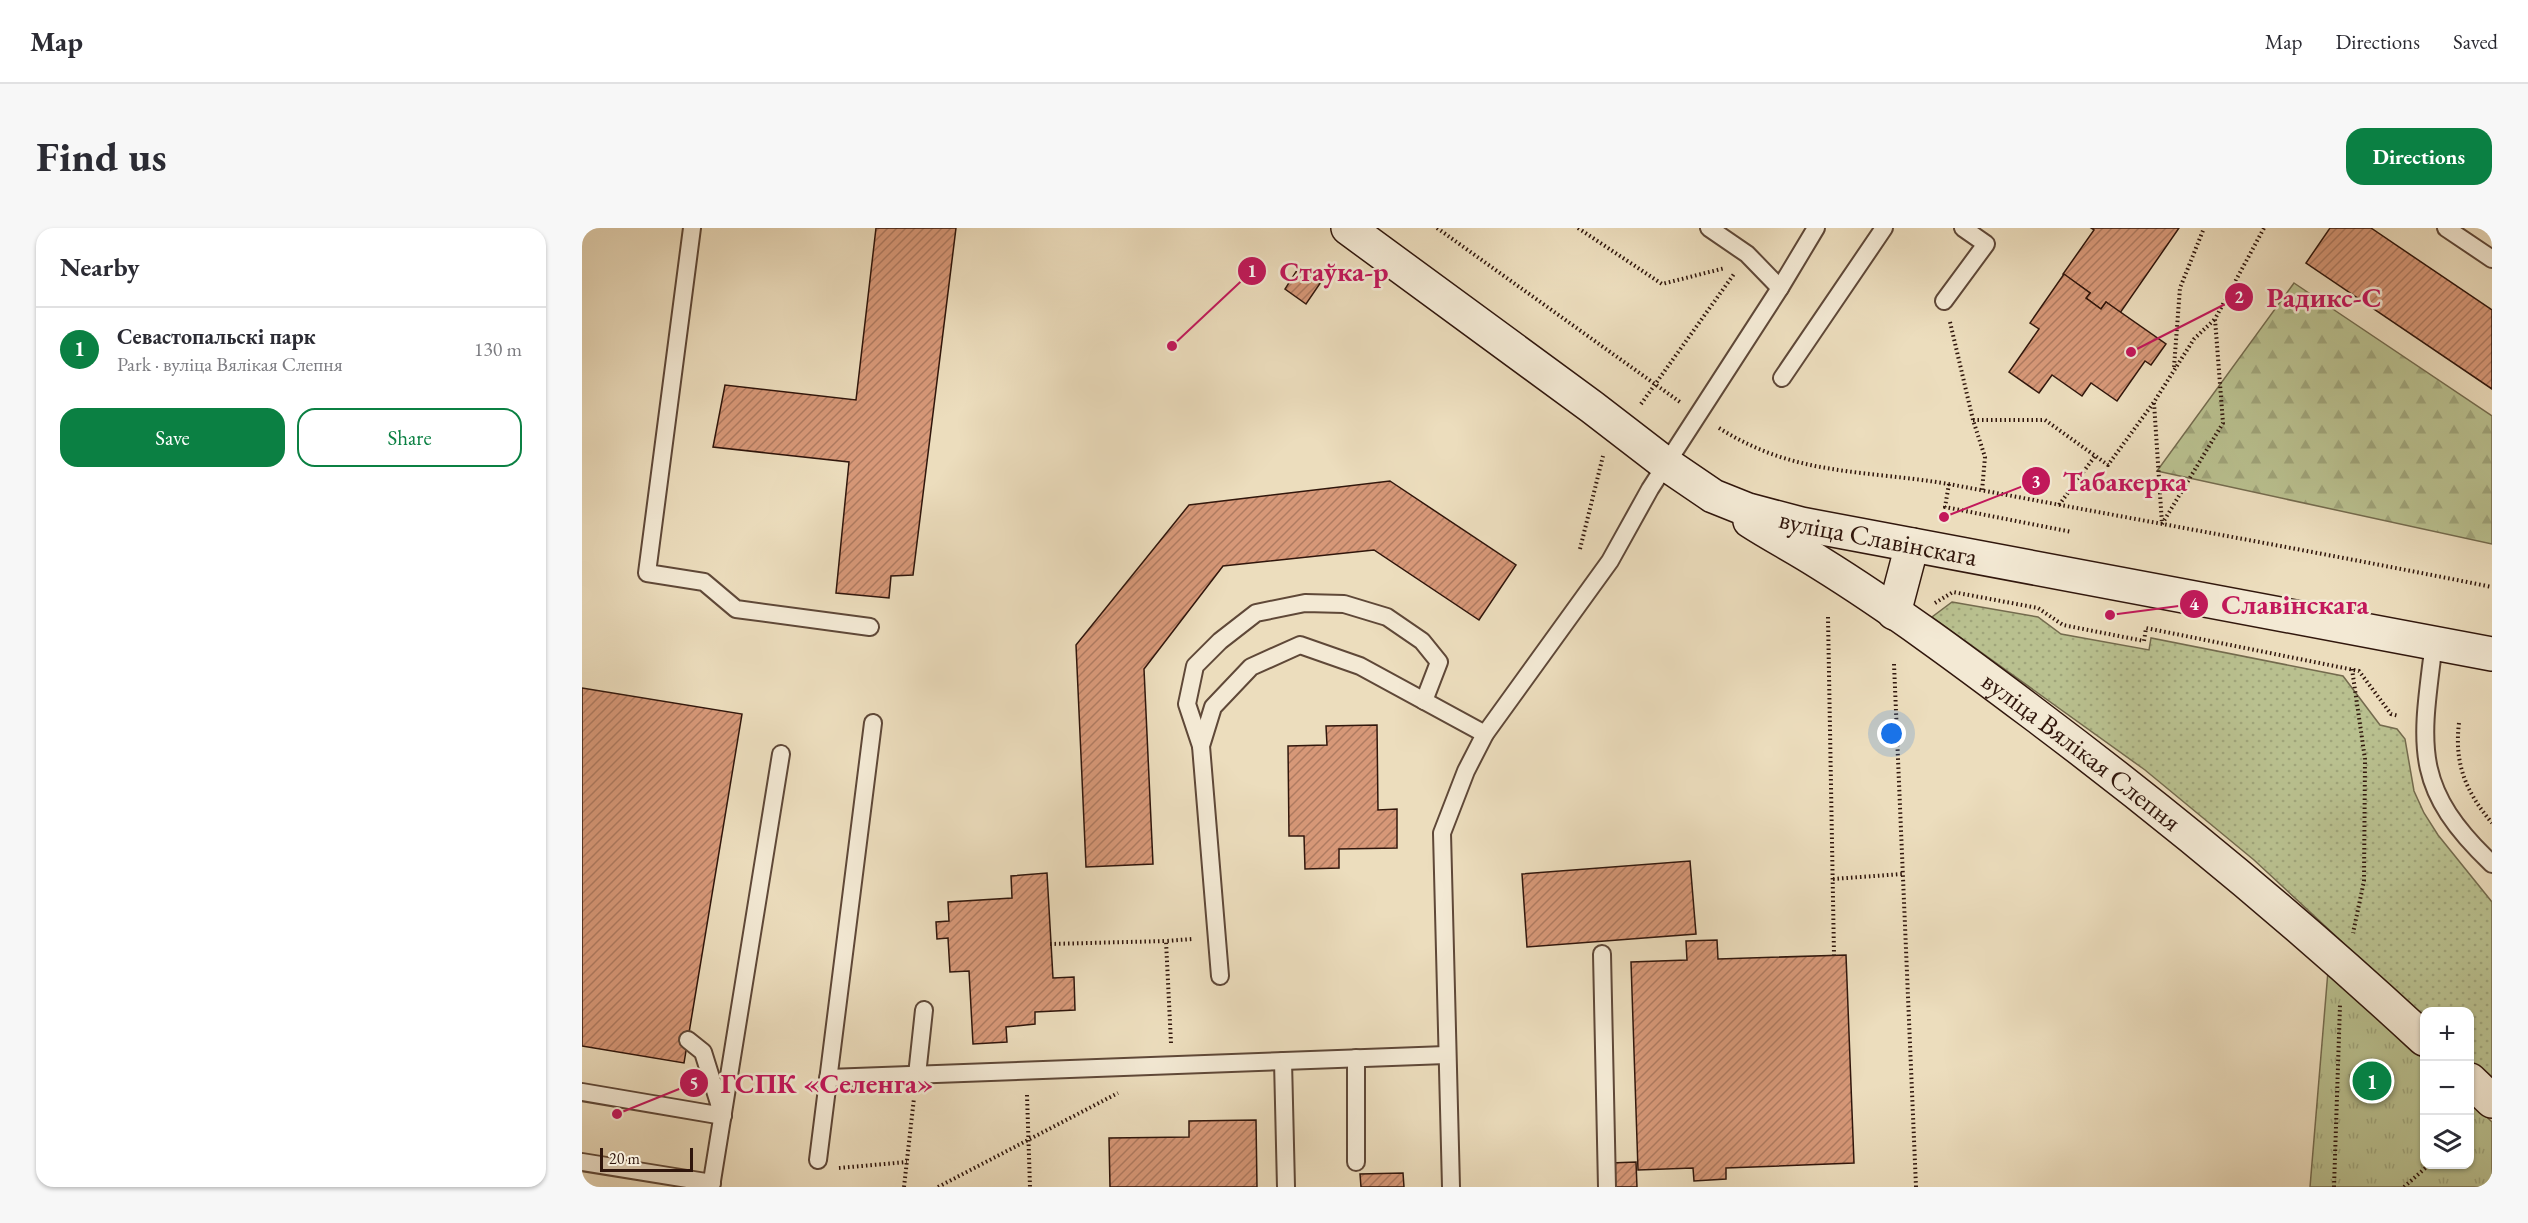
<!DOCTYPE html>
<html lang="en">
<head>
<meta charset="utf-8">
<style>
	:root { --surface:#fff; --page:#f7f7f7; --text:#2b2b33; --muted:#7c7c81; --line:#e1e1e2; --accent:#0b8043 }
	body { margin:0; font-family:"EB Garamond",serif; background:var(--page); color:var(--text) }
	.controls { position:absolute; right:18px; bottom:18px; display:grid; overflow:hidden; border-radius:12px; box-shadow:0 2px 4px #0004 }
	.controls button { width:54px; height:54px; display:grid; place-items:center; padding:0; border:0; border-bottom:2px solid var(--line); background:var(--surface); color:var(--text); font:30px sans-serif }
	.scale { position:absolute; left:18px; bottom:15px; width:93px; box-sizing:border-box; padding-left:6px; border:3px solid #30160c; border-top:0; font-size:16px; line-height:21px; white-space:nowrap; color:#30160c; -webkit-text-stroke:4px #f3e9d4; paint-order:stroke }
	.you { position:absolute; left:1310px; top:506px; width:21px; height:21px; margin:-15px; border:4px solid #fff; border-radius:50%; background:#1a73e8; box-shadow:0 0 0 9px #1a73e833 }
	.badge { display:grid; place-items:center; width:39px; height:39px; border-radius:50%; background:var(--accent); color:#fff; font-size:20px; font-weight:700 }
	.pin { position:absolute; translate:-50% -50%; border:3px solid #fff; box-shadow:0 2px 6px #0006 }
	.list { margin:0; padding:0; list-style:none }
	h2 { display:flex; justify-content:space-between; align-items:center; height:78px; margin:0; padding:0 24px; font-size:26px }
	h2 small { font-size:20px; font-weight:400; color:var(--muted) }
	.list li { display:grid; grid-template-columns:39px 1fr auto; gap:18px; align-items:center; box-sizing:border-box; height:84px; padding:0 24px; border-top:2px solid var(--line) }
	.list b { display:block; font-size:22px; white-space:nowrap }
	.list p { margin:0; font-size:20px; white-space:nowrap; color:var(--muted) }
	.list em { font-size:20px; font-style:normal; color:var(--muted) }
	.actions { display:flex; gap:12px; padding:18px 24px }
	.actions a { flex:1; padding:14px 0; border:2px solid var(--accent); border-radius:18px; text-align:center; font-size:21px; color:var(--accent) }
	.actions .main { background:var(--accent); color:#fff }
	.icon { flex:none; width:33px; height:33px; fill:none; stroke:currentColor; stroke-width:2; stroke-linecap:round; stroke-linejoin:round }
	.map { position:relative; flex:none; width:1910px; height:959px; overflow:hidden; border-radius:18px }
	header { display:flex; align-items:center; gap:36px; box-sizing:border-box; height:84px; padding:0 30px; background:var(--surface); border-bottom:2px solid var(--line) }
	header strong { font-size:28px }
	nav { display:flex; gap:33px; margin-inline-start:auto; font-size:21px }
	.intro { display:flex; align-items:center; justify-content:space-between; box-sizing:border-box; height:144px; padding:0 36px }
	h1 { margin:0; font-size:42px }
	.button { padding:15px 27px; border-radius:18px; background:var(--accent); color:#fff; font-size:21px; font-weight:700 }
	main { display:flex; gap:36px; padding:0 36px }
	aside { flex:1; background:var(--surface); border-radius:18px; box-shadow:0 2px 4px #0004 }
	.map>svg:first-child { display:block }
</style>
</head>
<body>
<header>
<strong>Map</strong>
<nav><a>Map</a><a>Directions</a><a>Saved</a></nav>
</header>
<div class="intro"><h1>Find us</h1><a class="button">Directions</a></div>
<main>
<aside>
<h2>Nearby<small></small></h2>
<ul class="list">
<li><span class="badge">1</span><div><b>Севастопальскі парк</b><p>Park · вуліца Вялікая Слепня</p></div><em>130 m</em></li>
</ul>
<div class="actions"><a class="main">Save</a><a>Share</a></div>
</aside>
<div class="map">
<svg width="1910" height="959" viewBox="0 0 1910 959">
	<defs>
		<pattern id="grass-dots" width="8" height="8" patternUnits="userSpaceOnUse" patternTransform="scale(1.5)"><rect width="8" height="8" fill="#b9c08f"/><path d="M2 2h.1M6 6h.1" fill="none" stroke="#9fa47a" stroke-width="1.8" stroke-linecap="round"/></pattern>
		<pattern id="forest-firs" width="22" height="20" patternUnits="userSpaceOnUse" patternTransform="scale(1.5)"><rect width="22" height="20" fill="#b9c08f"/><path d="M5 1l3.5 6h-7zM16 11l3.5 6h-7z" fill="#9fa47a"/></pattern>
		<pattern id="park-tufts" width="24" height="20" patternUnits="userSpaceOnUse" patternTransform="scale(1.5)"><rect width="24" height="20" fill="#b9c08f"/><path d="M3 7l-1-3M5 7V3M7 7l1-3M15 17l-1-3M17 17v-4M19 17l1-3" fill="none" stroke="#9fa47a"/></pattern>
		<pattern id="building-hatch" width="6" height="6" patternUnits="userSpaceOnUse" patternTransform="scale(1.5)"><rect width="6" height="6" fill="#d79878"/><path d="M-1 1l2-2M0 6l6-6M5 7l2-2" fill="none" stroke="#af7b61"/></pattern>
	</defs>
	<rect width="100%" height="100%" fill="#ecddbd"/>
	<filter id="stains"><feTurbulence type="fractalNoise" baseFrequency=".00333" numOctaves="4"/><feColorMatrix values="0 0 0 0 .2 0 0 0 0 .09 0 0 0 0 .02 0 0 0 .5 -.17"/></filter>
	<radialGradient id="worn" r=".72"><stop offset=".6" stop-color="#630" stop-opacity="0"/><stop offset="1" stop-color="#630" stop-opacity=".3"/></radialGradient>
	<path fill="url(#grass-dots)" stroke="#746b4e" stroke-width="1.5" d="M1370 374 1456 389 1479 406 1567 422 1569 410 1761 448 1798 497 1815 501 1823 511 1832 563 1842 585 1856 607 1910 674V853L1888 832V784H1842V790L1672 632 1563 542 1350 389Z"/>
	<path fill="url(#forest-firs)" stroke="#746b4e" stroke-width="1.5" d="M1712 55 1910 188V316L1575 243Z"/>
	<path fill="url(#park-tufts)" stroke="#746b4e" stroke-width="1.5" d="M1746 743 1842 832V936H1888V873L1910 894V959H1728Z"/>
	<g fill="url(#building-hatch)" stroke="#30160c" stroke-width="1.5">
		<path d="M294 0H374L331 347 309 348 307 370 254 365 267 234 131 219 143 157 274 172Z"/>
		<path d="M1509 0H1597L1538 85 1524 74 1519 81 1504 70 1508 65 1481 46 1512 2Z"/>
		<path d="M1748 0H1789L1910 82V161L1724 35Z"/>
		<path d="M717 39 739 54 724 76 703 61Z"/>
		<path d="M1482 46 1508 65 1504 70 1519 81 1524 74 1584 116 1569 137 1563 133 1535 173 1509 155 1500 168 1470 147 1457 165 1427 144 1457 101 1448 95Z"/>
		<path d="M808 253 934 337 897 392 792 322 641 338 562 441 571 636 504 639 494 417 607 277Z"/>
		<path d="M0 460 160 486 102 835 0 818Z"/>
		<path d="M795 497 796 582 815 581V620L757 621V640L723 641 722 608H707L706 518 745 517 744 498Z"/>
		<path d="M1108 633 1114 706 945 719 940 646Z"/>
		<path d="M465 645 471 750 492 749 493 782 453 784V796L424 799 425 814 391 816 387 743 368 744 366 710 355 711 354 694 367 693 366 674 430 670 429 648Z"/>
		<path d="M1135 712 1136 731 1264 727 1272 935 1144 940V951L1112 953 1111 940 1056 942 1049 734 1105 732 1104 713Z"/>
		<path d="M674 892 675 959H528L527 910 607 909V893Z"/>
		<path d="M1054 934 1055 959H1028V935Z"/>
		<path d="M821 945 822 959H779L778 946Z"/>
	</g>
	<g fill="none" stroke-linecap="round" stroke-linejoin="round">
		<defs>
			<g id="lane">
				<path d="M110 0 65 345 122 354 154 381 288 399"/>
				<path d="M1127 0 1165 26 1198 60"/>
				<path d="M1864 0 1910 31"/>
				<path d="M1362 73 1404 16 1381 0"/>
				<path d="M1200 150 1302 0"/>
				<path d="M1852 415C1839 518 1829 559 1910 636"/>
				<path d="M619 518 605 476 613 438 638 413 674 385 723 375 762 376 805 389 840 413 857 434 842 473"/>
				<path d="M1020 726 1025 959"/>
				<path d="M638 748 619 518 631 479 669 439 718 417 778 438 903 506"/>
				<path d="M774 830V934"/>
				<path d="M701 833 704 959"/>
				<path d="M335 847 342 782"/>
				<path d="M246 850 864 827"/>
				<path d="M0 864 141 888 121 824 106 812"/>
				<path d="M236 932 291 495"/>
				<path d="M0 934 130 955"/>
				<path d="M129 959 199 526"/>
				<path d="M869 959 860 605 884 543 903 506 1028 333 1068 261 1198 60 1234 0"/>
			</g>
			<g id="secondary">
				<path id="s1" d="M766 0 1010 179 1084 236 1131 268 1166 282 1219 296 1910 426"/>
				<path id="s2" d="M1168 293C1191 308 1215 320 1238 335 1312 381 1383 434 1452 486 1588 588 1718 696 1842 811"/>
				<path d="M1312 385 1330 317"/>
				<path d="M1888 852 1910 873"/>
			</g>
		</defs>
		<use href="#lane" stroke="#5f4838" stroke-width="20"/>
		<use href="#secondary" stroke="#30160c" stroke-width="36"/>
		<g stroke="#30160c" stroke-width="4" stroke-dasharray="1.5 3" stroke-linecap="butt">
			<path d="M855 0 1098 174"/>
			<path d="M996 0 1080 56 1143 40"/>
			<path d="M1368 94 1391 192 1403 229 1400 263"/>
			<path d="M1592 139 1598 60 1622 0"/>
			<path d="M1572 175 1580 296"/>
			<path d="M1059 176 1152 46"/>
			<path d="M1391 192H1463L1526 237 1572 174 1612 111 1633 91"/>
			<path d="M1137 200C1216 250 1285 241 1372 257 1551 291 1731 323 1910 359"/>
			<path d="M1367 256 1363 279 1490 304"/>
			<path d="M1477 277 1513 228"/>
			<path d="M1580 296 1641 195 1633 91 1682 0"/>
			<path d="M998 321 1021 228"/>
			<path d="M1353 375 1371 364 1456 380 1481 397 1562 413 1564 400 1777 443 1809 486 1817 488"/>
			<path d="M1246 389 1252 727"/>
			<path d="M1312 436 1334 959"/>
			<path d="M1770 441 1783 531 1782 653 1771 705"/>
			<path d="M1877 495C1872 536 1884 564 1910 595"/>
			<path d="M1251 651 1320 646"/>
			<path d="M468 716 584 713"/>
			<path d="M589 815 584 713 610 711V709"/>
			<path d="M445 867 448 959"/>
			<path d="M257 940 325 934"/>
			<path d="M322 959 332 870"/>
			<path d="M356 959 536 865"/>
			<path d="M1752 959 1758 777"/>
			<path d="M1822 959 1848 936"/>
		</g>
		<use href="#lane" stroke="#f3e9d4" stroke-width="16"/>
		<use href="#secondary" stroke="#f3e9d4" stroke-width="33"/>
	</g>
	<g text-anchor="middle" stroke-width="5" stroke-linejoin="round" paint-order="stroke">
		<g font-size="27" fill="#30160c" stroke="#f3e9d4">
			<text dy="9" stroke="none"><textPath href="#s1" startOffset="624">вуліца Славінскага</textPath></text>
			<text dy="9" stroke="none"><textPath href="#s2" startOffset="404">вуліца Вялікая Слепня</textPath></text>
		</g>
	</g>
	<path fill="none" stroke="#c2185b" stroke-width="2" d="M590 118L670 43M1549 124L1657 69M1362 289L1454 253M1528 387L1612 376M35 886L112 855"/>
	<g fill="#c2185b" stroke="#f3e9d4" stroke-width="2">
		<circle cx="590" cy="118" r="6"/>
		<circle cx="1549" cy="124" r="6"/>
		<circle cx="1362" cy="289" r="6"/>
		<circle cx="1528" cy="387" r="6"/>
		<circle cx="35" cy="886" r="6"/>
		<circle cx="670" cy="43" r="15"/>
		<circle cx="1657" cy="69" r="15"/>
		<circle cx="1454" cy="253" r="15"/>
		<circle cx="1612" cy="376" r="15"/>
		<circle cx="112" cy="855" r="15"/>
	</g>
	<g font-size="18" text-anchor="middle" font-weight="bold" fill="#fff">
		<text x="670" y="49">1</text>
		<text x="1657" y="75">2</text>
		<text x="1454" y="260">3</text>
		<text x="1612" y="382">4</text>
		<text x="112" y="862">5</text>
	</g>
	<g font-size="28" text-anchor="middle" font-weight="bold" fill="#c2185b" stroke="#f3e9d4" stroke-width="5" stroke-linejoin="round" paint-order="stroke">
		<text x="752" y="53">Стаўка-р</text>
		<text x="1742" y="79">Радикс-С</text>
		<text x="1543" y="263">Табакерка</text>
		<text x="1713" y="386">Славінскага</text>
		<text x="245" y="865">ГСПК «Селенга»</text>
	</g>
	<rect width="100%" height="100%" filter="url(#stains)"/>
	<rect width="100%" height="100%" fill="url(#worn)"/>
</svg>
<div class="controls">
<button>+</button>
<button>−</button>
<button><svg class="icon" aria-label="layers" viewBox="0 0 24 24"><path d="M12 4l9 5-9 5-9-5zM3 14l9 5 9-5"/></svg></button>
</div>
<div class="scale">20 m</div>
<div class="you"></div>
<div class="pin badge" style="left:1790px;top:853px">1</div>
</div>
</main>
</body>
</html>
